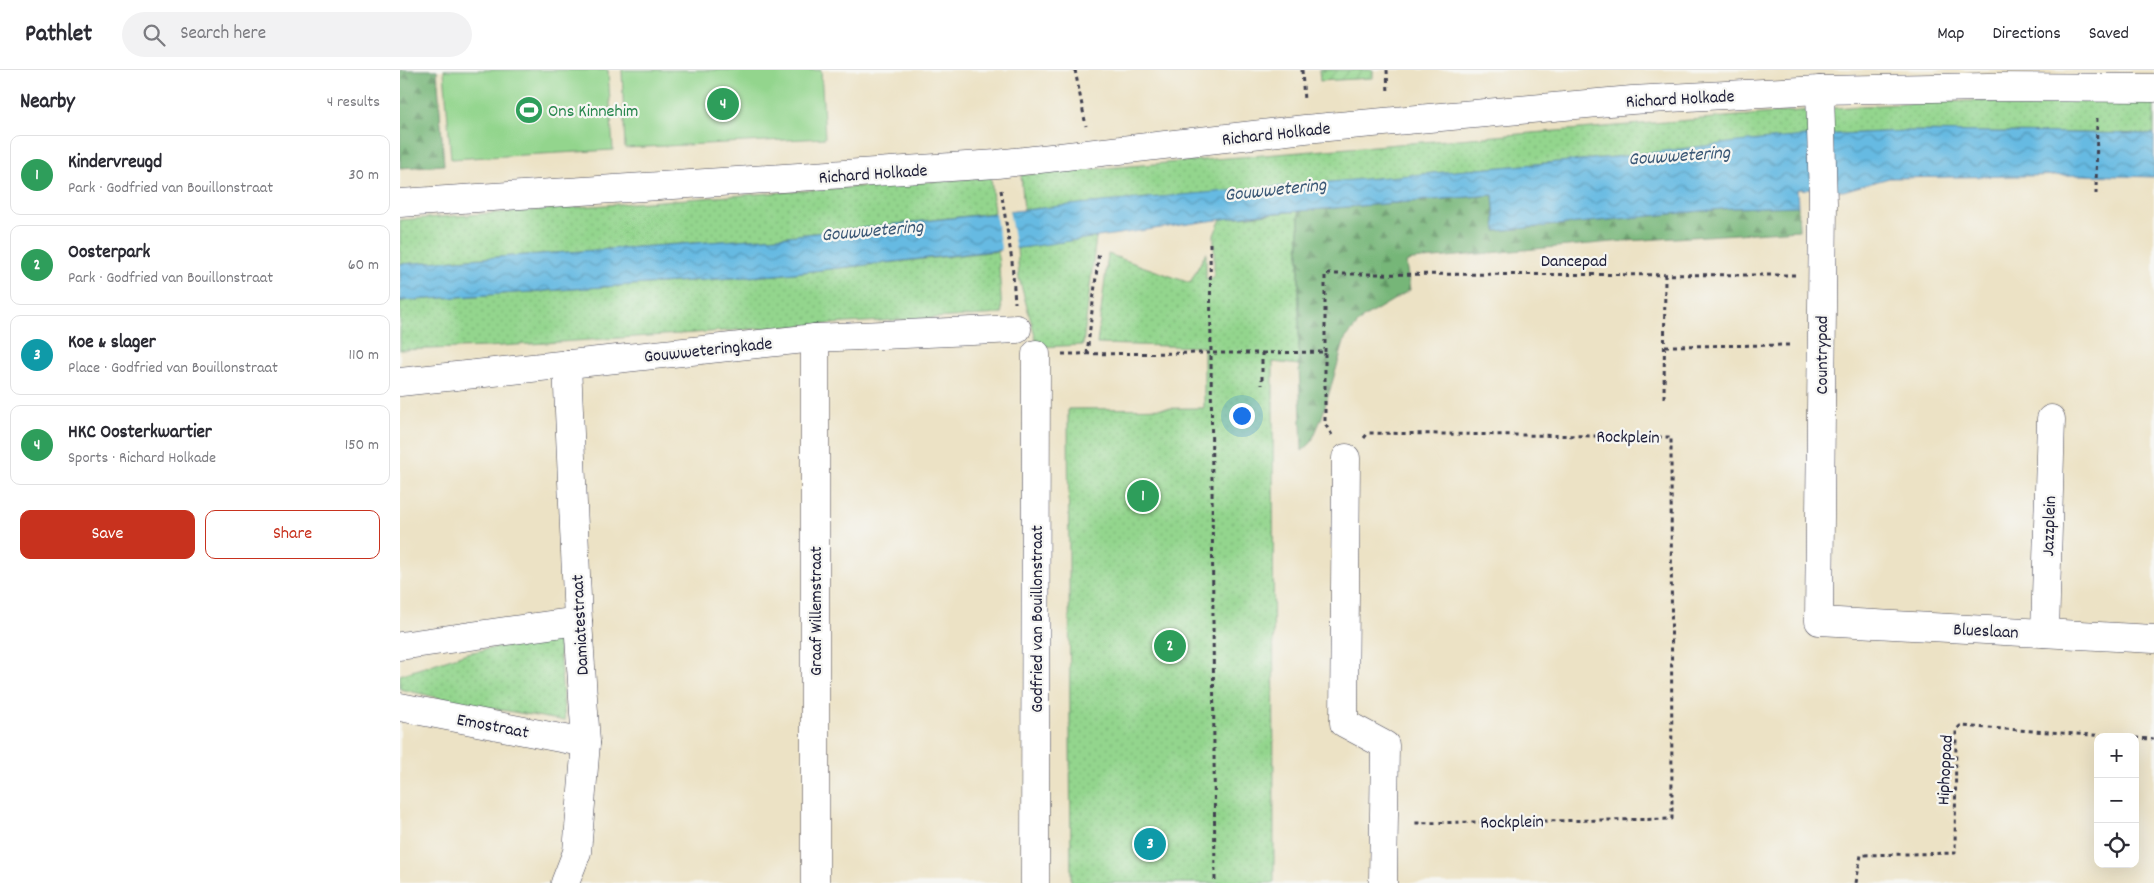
<!DOCTYPE html>
<html lang="en">
<head>
<meta charset="utf-8">
<style>
	:root { --surface:#fff; --page:#f2f2f3; --text:#2b2b33; --muted:#7c7c81; --line:#e1e1e2; --accent:#c8321e }
	body { margin:0; font-family:Dekko,sans-serif; background:var(--page); color:var(--text) }
	.controls { position:absolute; right:15px; bottom:15px; display:grid; overflow:hidden; border-radius:10px; box-shadow:0 5px 20px #0002 }
	.controls button { width:45px; height:45px; display:grid; place-items:center; padding:0; border:0; border-bottom:1px solid var(--line); background:var(--surface); color:var(--text); font:25px sans-serif }
	.you { position:absolute; left:841px; top:345px; width:18px; height:18px; margin:-12px; border:4px solid #fff; border-radius:50%; background:#1a73e8; box-shadow:0 0 0 8px #1a73e833 }
	.badge { display:grid; place-items:center; width:32px; height:32px; border-radius:50%; background:var(--accent); color:#fff; font-size:16px; font-weight:700 }
	.pin { position:absolute; translate:-50% -50%; border:2px solid #fff; box-shadow:0 1px 5px #0006 }
	.list { margin:0; padding:0; list-style:none }
	h2 { display:flex; justify-content:space-between; align-items:center; height:65px; margin:0; padding:0 20px; font-size:21px }
	h2 small { font-size:16px; font-weight:400; color:var(--muted) }
	.list li { display:grid; grid-template-columns:32px 1fr auto; gap:15px; align-items:center; box-sizing:border-box; height:80px; margin:0 10px 10px; padding:0 10px; border:1px solid var(--line); border-radius:10px }
	.list b { display:block; font-size:19px; white-space:nowrap }
	.list p { margin:0; font-size:16px; white-space:nowrap; color:var(--muted) }
	.list em { font-size:16px; font-style:normal; color:var(--muted) }
	.actions { display:flex; gap:10px; padding:15px 20px }
	.actions a { flex:1; padding:11px 0; border:1px solid var(--accent); border-radius:10px; text-align:center; font-size:18px; color:var(--accent) }
	.actions .main { background:var(--accent); color:#fff }
	.icon { flex:none; width:28px; height:28px; fill:none; stroke:currentColor; stroke-width:2; stroke-linecap:round; stroke-linejoin:round }
	.map { position:relative; flex:none; width:1754px; height:813px; overflow:hidden }
	header { display:flex; align-items:center; gap:30px; box-sizing:border-box; height:70px; padding:0 25px; background:var(--surface); border-bottom:1px solid var(--line) }
	header strong { font-size:24px }
	nav { display:flex; gap:28px; margin-inline-start:auto; font-size:18px }
	.search { width:350px; height:45px; background:var(--page); display:flex; align-items:center; gap:12px; box-sizing:border-box; padding:0 18px; border-radius:28px; color:var(--muted); font-size:19px }
	main { display:flex }
	aside { flex:1; background:var(--surface) }
	.map>svg:first-child { display:block }
</style>
</head>
<body>
<header>
<strong>Pathlet</strong>
<div class="search"><svg class="icon" aria-label="search" viewBox="0 0 24 24"><circle cx="10" cy="10" r="6"/><path d="M15 15l6 6"/></svg>Search here</div>
<nav><a>Map</a><a>Directions</a><a>Saved</a></nav>
</header>
<main>
<aside>
<h2>Nearby<small>4 results</small></h2>
<ul class="list">
<li><span class="badge" style="background:#2e9e5b">1</span><div><b>Kindervreugd</b><p>Park · Godfried van Bouillonstraat</p></div><em>30 m</em></li>
<li><span class="badge" style="background:#2e9e5b">2</span><div><b>Oosterpark</b><p>Park · Godfried van Bouillonstraat</p></div><em>60 m</em></li>
<li><span class="badge" style="background:#0f9aa8">3</span><div><b>Koe &amp; slager</b><p>Place · Godfried van Bouillonstraat</p></div><em>110 m</em></li>
<li><span class="badge" style="background:#2e9e5b">4</span><div><b>HKC Oosterkwartier</b><p>Sports · Richard Holkade</p></div><em>150 m</em></li>
</ul>
<div class="actions"><a class="main">Save</a><a>Share</a></div>
</aside>
<div class="map">
<svg width="1754" height="813" viewBox="0 0 1754 813">
	<defs>
		<pattern id="grass-dots" width="8" height="8" patternUnits="userSpaceOnUse" patternTransform="scale(1.25)"><rect width="8" height="8" fill="#93d58d"/><path d="M2 2h.1M6 6h.1" fill="none" stroke="#7eb77b" stroke-width="1.8" stroke-linecap="round"/></pattern>
		<pattern id="forest-firs" width="22" height="20" patternUnits="userSpaceOnUse" patternTransform="scale(1.25)"><rect width="22" height="20" fill="#76b678"/><path d="M5 1l3.5 6h-7zM16 11l3.5 6h-7z" fill="#609464"/></pattern>
		<pattern id="garden-furrows" width="10" height="10" patternUnits="userSpaceOnUse" patternTransform="scale(1.25)"><rect width="10" height="10" fill="#93d58d"/><path d="M-1 1l2-2M0 10L10 0M9 11l2-2" fill="none" stroke="#7eb77b"/></pattern>
		<pattern id="water-waves" width="16" height="10" patternUnits="userSpaceOnUse" patternTransform="scale(1.25)"><rect width="16" height="10" fill="#66bae2"/><path d="M0 5q4-4 8 0t8 0" fill="none" stroke="#5497b8"/></pattern>
	</defs>
	<rect width="100%" height="100%" fill="#f6f6f2"/>
	<filter id="ink" filterUnits="userSpaceOnUse"><feTurbulence type="fractalNoise" baseFrequency=".02" numOctaves="2"/><feDisplacementMap in="SourceGraphic" scale="10" xChannelSelector="R" yChannelSelector="G"/><feConvolveMatrix kernelMatrix="1 2 1 2 8 2 1 2 1" color-interpolation-filters="sRGB"/></filter>
	<filter id="wash" filterUnits="userSpaceOnUse"><feTurbulence type="fractalNoise" baseFrequency=".0096" numOctaves="4" result="noise"/><feDisplacementMap in="SourceGraphic" scale="20" xChannelSelector="R" yChannelSelector="G"/><feGaussianBlur stdDeviation="1.12" result="paint"/><feColorMatrix in="noise" values="0 0 0 0 0 0 0 0 0 0 0 0 0 0 0 0 0 1.4 0 .05"/><feComposite in="paint" operator="in"/></filter>
	<g filter="url(#wash)">
		<rect width="100%" height="100%" fill="#ece2c5"/>
		<g fill="url(#grass-dots)" stroke="#5a7c64">
			<path d="M1754 30V64L1507 61 1417 65 1215 87 624 140 621 105 1460 36 1566 31Z"/>
			<path d="M591 107 594 143 379 167 0 194V150Z"/>
			<path d="M899 141V295L873 292 874 813H671L668 339 804 338V277L697 274 708 184 790 213 806 182V209L814 208V165L821 149Z"/>
			<path d="M696 167 683 275 638 277 619 208 617 178Z"/>
			<path d="M598 181 602 244 412 255 86 277 0 280V231L376 205Z"/>
			<path d="M158 566 165 651 62 633 0 619V605L67 583Z"/>
		</g>
		<g fill="url(#forest-firs)" stroke="#4c6c5a">
			<path d="M0 0H37L44 95 0 98Z"/>
			<path d="M1093 125 1096 161 1332 138 1398 136 1399 160 1212 172 1012 190 1006 193 1010 220 963 248 945 269 922 347 911 373 902 381 899 295V141Z"/>
		</g>
		<path fill="url(#garden-furrows)" stroke="#5a7c64" d="M919 0H973V8L920 11Z"/>
		<g fill="#93d58d" stroke="#5a7c64">
			<path d="M44 0H208L213 80 51 89Z"/>
			<path d="M222 0H421L425 68 225 78Z"/>
		</g>
		<path fill="url(#water-waves)" stroke="#446e8e" d="M1507 61 1754 64V107L1683 105 1489 108 1443 121 1397 119 1398 136 1332 138 1096 161 1093 125 851 145 628 177 376 205 0 231V194L379 167 679 134 1215 87 1337 72 1417 65Z"/>
		<path fill="#ece2c5" d="M609 140 616 181 602 183 595 142Z"/>
	</g>
	<g filter="url(#ink)">
		<g fill="none" stroke-linecap="round" stroke-linejoin="round">
			<defs>
				<g id="minor">
					<path d="M1420 20 1423 133 1419 551 1754 569"/>
					<path d="M0 133 597 94 905 59 1232 30 1420 20 1588 17 1754 18"/>
					<path d="M0 312 415 268 617 259"/>
					<path d="M946 388 944 653 985 675 983 813"/>
					<path d="M1645 563 1651 349"/>
					<path d="M0 576 178 551"/>
					<path d="M0 637 186 673"/>
					<path d="M165 813 177 782 186 673 178 551 167 294"/>
					<path d="M415 813V268"/>
					<path d="M635 813 636 284"/>
				</g>
			</defs>
			<use href="#minor" stroke="#403f50" stroke-width="29"/>
			<g stroke="#403f50" stroke-width="3" stroke-dasharray="4 4" stroke-linecap="butt">
				<path d="M675 0 686 56"/>
				<path d="M902 0 904 31"/>
				<path d="M987 0 988 24"/>
				<path d="M601 120 612 191 615 233"/>
				<path d="M1696 124 1697 46"/>
				<path d="M810 173 811 283H862V315"/>
				<path d="M1265 276 1393 275"/>
				<path d="M925 282V204L1396 205"/>
				<path d="M862 283 925 282V354L932 365"/>
				<path d="M662 284 811 283 815 813"/>
				<path d="M687 284 699 181"/>
				<path d="M1264 328 1265 204"/>
				<path d="M964 368 968 363 1271 367 1272 749 1012 753"/>
				<path d="M1735 668 1754 669"/>
				<path d="M1456 813 1461 785 1555 783 1556 660 1560 656 1721 667"/>
			</g>
			<use href="#minor" stroke="#fff" stroke-width="28"/>
		</g>
	</g>
	<defs>
		<symbol id="stadium-disc" viewBox="-11 -11 22 22"><circle r="9.5" fill="#2e9e5b" stroke="#f6f6f2"/><path d="M0-5a6.5 5 0 1 0 0 10a6.5 5 0 1 0 0-10ZM-3.5-1.8h7v3.6h-7Z" fill="#fff"/></symbol>
	</defs>
	<g fill-rule="evenodd">
		<use href="#stadium-disc" x="113" y="24" width="32" height="32"/>
	</g>
	<g text-anchor="middle" stroke-width="4.5" stroke-linejoin="round" paint-order="stroke">
		<g font-size="18" fill="#22223b" stroke="#f6f6f2">
			<text transform="translate(1280 28) rotate(-3)" y="6">Richard Holkade</text>
			<text transform="translate(876 63) rotate(-6)" y="6">Richard Holkade</text>
			<text transform="translate(473 103) rotate(-4)" y="6">Richard Holkade</text>
			<text x="1174" y="196">Dancepad</text>
			<text transform="translate(308 279) rotate(-6)" y="6">Gouwweteringkade</text>
			<text transform="translate(1421 285) rotate(-90)" y="6">Countrypad</text>
			<text transform="translate(1228 366) rotate(1)" y="6">Rockplein</text>
			<text transform="translate(1648 456) rotate(-88)" y="6">Jazzplein</text>
			<text transform="translate(415 541) rotate(-90)" y="6">Graaf Willemstraat</text>
			<text transform="translate(636 549) rotate(-90)" y="6">Godfried van Bouillonstraat</text>
			<text transform="translate(179 555) rotate(-93)" y="6">Damiatestraat</text>
			<text transform="translate(1586 560) rotate(3)" y="6">Blueslaan</text>
			<text transform="translate(93 655) rotate(11)" y="6">Emostraat</text>
			<text transform="translate(1544 700) rotate(-87)" y="6">Hiphoppad</text>
			<text transform="translate(1112 751) rotate(-1)" y="6">Rockplein</text>
		</g>
		<g font-size="18" fill="#27864d" stroke="#f6f6f2" text-anchor="start">
			<text x="148" y="46">Ons Kinnehim</text>
		</g>
		<g font-size="19" font-style="italic" fill="#3a5775" stroke="#f6f6f2">
			<text transform="translate(1279 84) rotate(-4)" y="7">Gouwwetering</text>
			<text transform="translate(875 118) rotate(-6)" y="7">Gouwwetering</text>
			<text transform="translate(472 159) rotate(-5)" y="7">Gouwwetering</text>
		</g>
	</g>
</svg>
<div class="controls">
<button>+</button>
<button>−</button>
<button><svg class="icon" aria-label="locate" viewBox="0 0 24 24"><circle cx="12" cy="12" r="6"/><path d="M12 2v4M12 18v4M2 12h4M18 12h4"/></svg></button>
</div>
<div class="you"></div>
<div class="pin badge" style="left:743px;top:426px;background:#2e9e5b">1</div>
<div class="pin badge" style="left:770px;top:576px;background:#2e9e5b">2</div>
<div class="pin badge" style="left:750px;top:774px;background:#0f9aa8">3</div>
<div class="pin badge" style="left:323px;top:34px;background:#2e9e5b">4</div>
</div>
</main>
</body>
</html>
